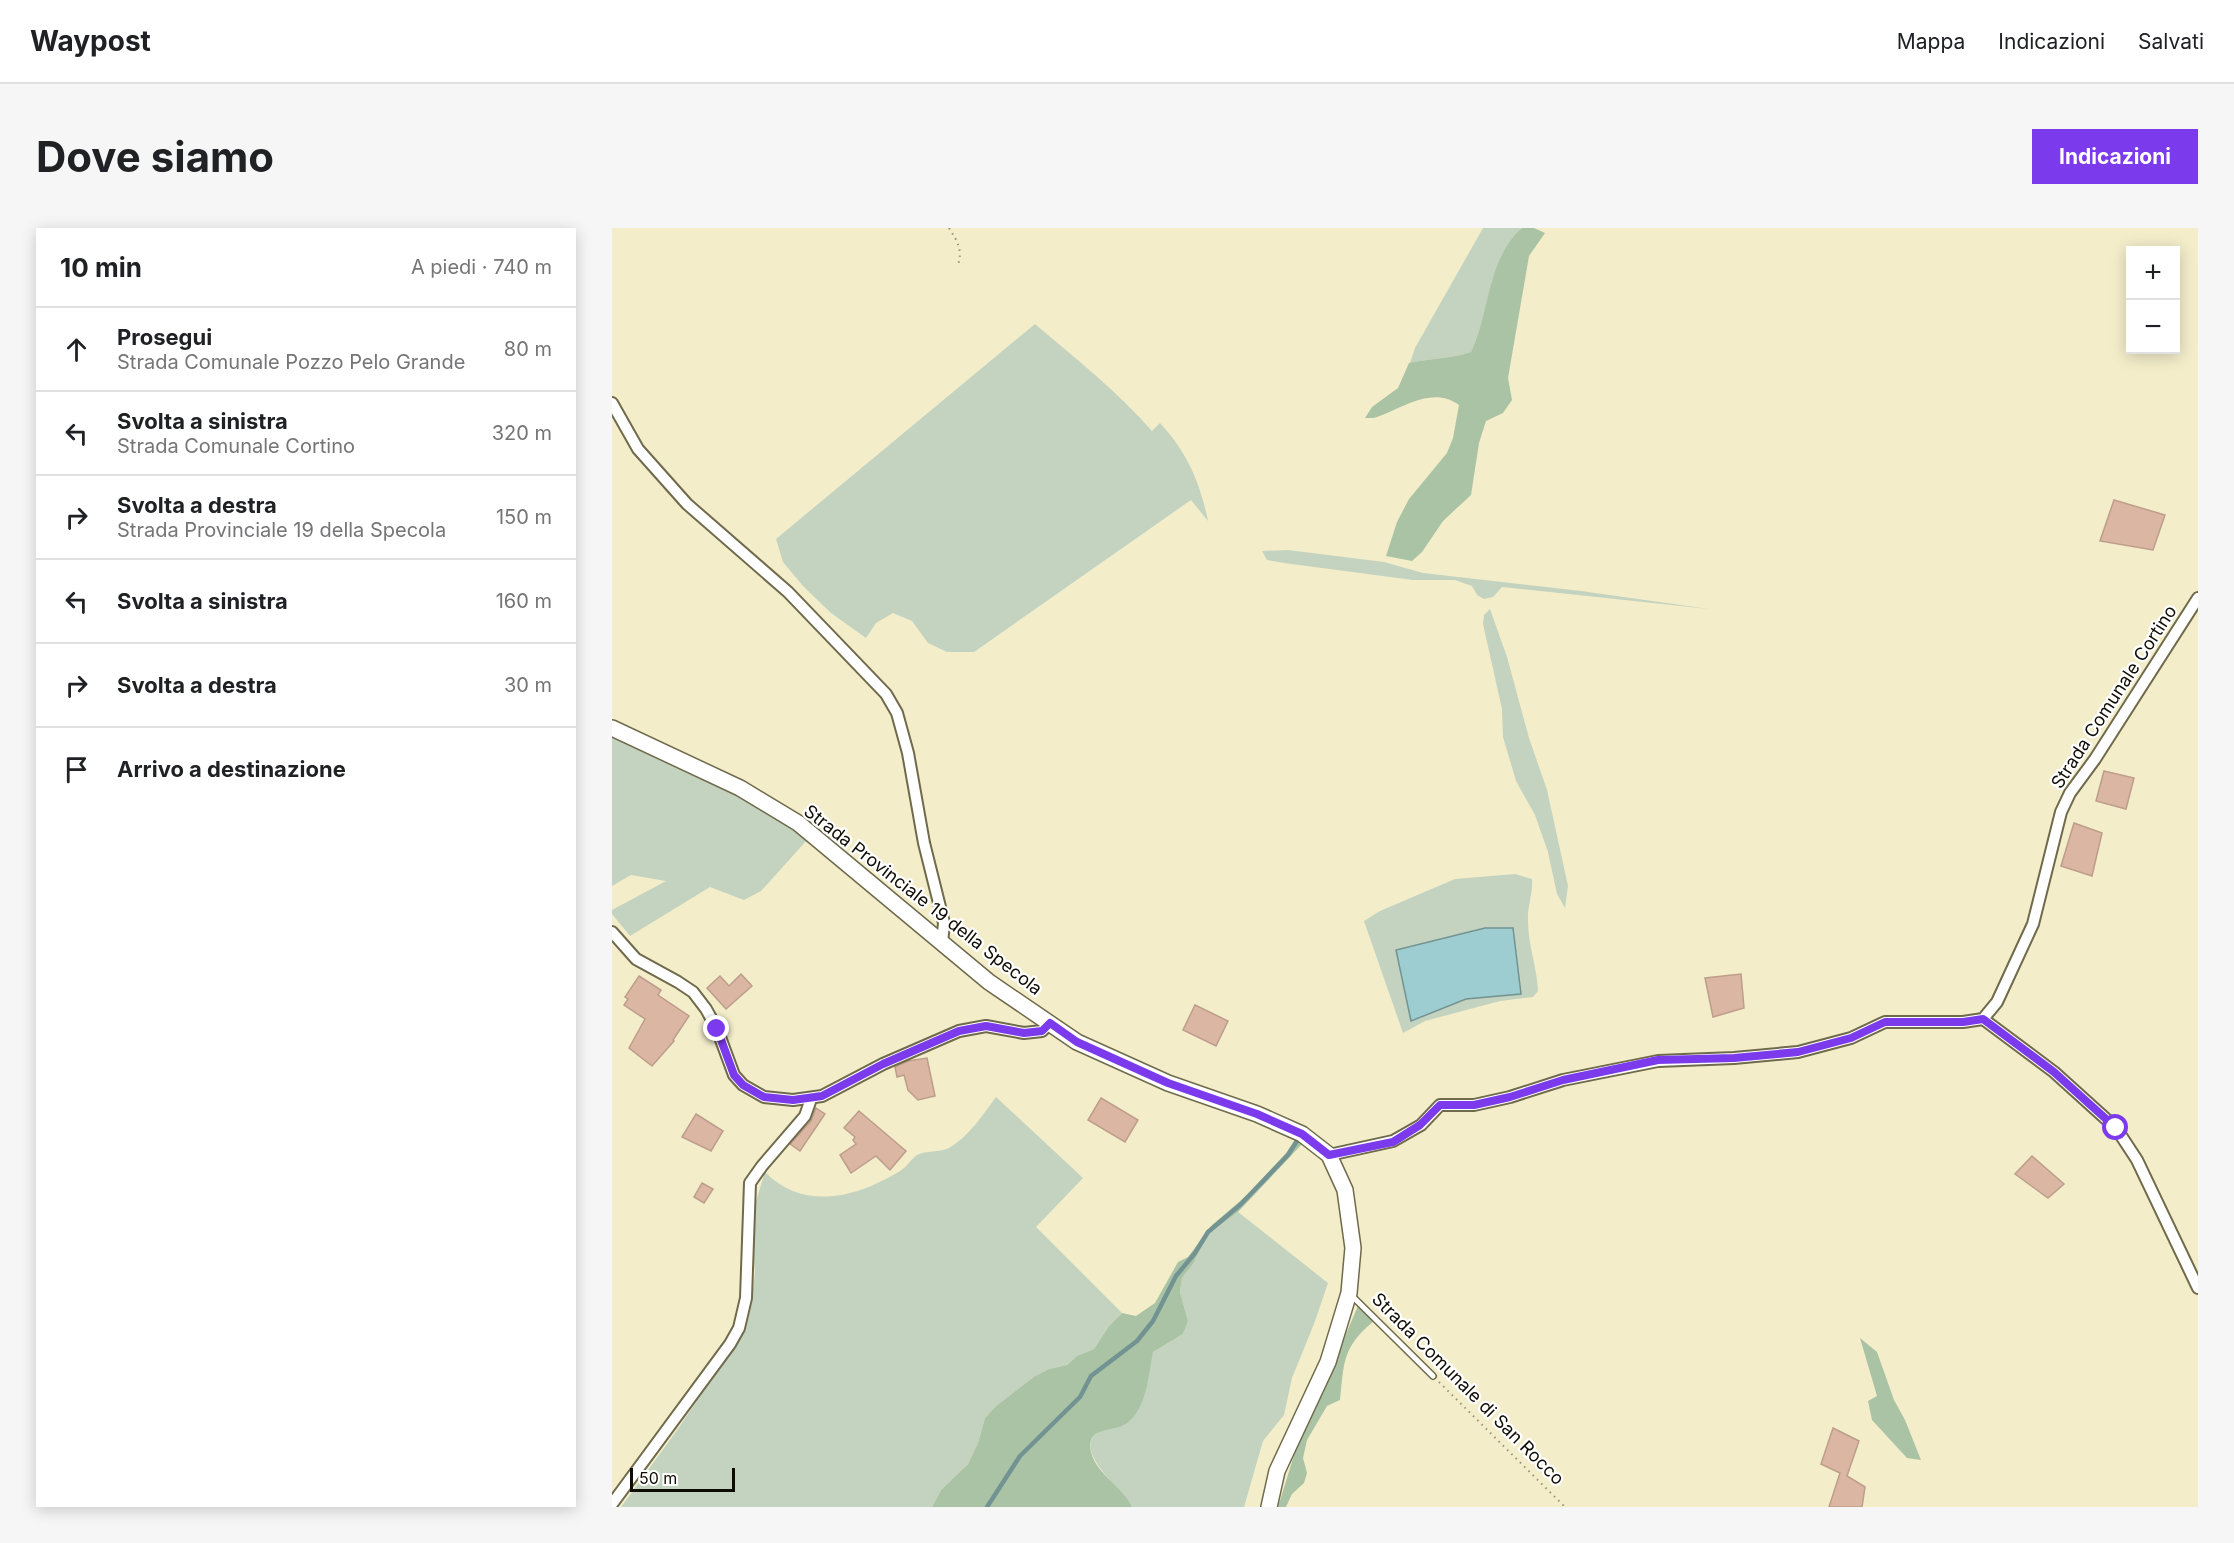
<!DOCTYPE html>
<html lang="it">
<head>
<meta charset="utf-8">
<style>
	:root { --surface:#fff; --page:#f6f6f6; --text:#202124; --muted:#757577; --line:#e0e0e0; --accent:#7c3aed }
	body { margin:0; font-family:Inter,sans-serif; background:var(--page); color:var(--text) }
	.controls { position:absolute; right:18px; top:18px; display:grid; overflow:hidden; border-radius:0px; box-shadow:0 3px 15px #0003 }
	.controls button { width:54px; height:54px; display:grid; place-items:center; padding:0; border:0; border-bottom:2px solid var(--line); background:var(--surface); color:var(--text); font:30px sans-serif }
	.scale { position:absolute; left:18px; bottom:15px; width:105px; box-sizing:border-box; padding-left:6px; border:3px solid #0e0c03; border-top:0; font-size:16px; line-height:21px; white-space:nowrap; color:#0e0c03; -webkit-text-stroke:4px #fff; paint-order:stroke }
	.stop { position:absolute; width:18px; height:18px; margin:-14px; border:4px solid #7c3aed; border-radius:50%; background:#fff }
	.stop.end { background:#7c3aed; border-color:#fff; box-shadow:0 2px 6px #0008 }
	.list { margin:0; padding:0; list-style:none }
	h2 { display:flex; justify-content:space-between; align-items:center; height:78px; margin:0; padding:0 24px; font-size:26px }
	h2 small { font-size:20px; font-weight:400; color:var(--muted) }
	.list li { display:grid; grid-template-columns:39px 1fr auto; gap:18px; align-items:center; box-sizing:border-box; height:84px; padding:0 24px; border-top:2px solid var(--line) }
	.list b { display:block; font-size:22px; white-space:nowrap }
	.list p { margin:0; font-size:20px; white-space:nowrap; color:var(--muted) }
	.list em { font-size:20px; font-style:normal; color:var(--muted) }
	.icon { flex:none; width:33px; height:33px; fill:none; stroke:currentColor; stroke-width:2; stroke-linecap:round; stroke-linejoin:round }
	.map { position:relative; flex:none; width:1586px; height:1279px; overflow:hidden; border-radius:0px }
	header { display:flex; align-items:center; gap:36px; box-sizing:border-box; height:84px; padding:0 30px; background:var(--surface); border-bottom:2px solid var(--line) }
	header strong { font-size:28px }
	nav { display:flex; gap:33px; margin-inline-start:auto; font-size:21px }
	.intro { display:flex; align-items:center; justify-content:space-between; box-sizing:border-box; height:144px; padding:0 36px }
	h1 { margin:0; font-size:42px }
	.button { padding:15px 27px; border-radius:0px; background:var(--accent); color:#fff; font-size:21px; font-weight:700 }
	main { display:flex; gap:36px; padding:0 36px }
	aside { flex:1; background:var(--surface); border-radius:0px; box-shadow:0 3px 15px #0003 }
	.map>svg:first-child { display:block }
</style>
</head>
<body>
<header>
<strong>Waypost</strong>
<nav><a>Mappa</a><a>Indicazioni</a><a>Salvati</a></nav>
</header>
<div class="intro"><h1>Dove siamo</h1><a class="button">Indicazioni</a></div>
<main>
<aside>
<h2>10 min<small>A piedi · 740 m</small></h2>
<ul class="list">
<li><svg class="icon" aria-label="ahead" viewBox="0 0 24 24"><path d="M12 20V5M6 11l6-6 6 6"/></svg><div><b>Prosegui</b><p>Strada Comunale Pozzo Pelo Grande</p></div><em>80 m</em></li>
<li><svg class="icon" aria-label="left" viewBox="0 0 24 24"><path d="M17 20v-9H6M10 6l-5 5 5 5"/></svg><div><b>Svolta a sinistra</b><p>Strada Comunale Cortino</p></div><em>320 m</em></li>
<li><svg class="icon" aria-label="right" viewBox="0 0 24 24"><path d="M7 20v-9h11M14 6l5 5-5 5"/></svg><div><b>Svolta a destra</b><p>Strada Provinciale 19 della Specola</p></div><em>150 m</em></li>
<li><svg class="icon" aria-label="left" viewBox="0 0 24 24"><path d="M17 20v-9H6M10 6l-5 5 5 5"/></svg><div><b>Svolta a sinistra</b></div><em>160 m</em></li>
<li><svg class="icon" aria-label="right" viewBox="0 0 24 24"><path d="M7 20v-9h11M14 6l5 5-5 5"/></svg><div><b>Svolta a destra</b></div><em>30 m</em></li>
<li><svg class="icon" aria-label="arrive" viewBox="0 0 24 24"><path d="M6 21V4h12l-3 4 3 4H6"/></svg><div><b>Arrivo a destinazione</b></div></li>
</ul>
</aside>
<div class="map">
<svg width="1586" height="1279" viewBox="0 0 1586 1279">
	<rect width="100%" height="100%" fill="#f3edca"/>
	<g fill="#c3d3c0" fill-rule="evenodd">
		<path d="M871 0H910C876 32 878 84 859 124 839 131 818 130 798 135L803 120Z"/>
		<path d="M423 96C463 130 505 163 540 203L548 195C575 224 588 254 596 293L579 272 362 424H335L316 415 300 393 281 385 264 395 254 410 219 385 191 358 171 334 164 311Z"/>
		<path d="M676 322 772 334 811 345 969 363 1097 381 890 359 881 369 872 371 865 367 860 358 843 352H801L672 335 655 332 650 323Z"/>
		<path d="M878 381 895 429 917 510 935 562 956 658 953 680 945 666 936 624 923 587 904 553 891 509 890 481 871 396 872 387Z"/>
		<path d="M0 503 153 580 195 612 149 663 132 672 98 659 18 708 0 686V682L54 653 19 647 0 658Z"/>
		<path d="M903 646 920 651C921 667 915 678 916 693 916 717 925 739 926 763L921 769 888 773 813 793 791 805 752 693 768 683 843 651ZM901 700 908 766 854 771Z"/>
		<path d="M384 869 471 950 424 999 510 1085 497 1098 482 1121 465 1128 455 1137 437 1141 423 1148 384 1178 373 1190 366 1215 356 1236 329 1262 320 1279H9L63 1205 134 1101 140 1071 143 1044 141 1022 144 973 153 944C192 984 246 969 288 943 295 939 299 931 305 927 314 922 327 925 337 920 357 908 370 888 384 869Z"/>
		<path d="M626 984 716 1055 702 1096 680 1150 672 1187 651 1213 632 1279H520C513 1264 455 1219 489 1203 496 1200 505 1199 513 1197L541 1124 571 1106 576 1093 568 1064 570 1050 581 1036 595 1007Z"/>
	</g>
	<g fill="#aac3a5">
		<path d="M910 0H922L933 5 917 28 896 150 900 172 891 185 874 193 867 215 859 267 831 293 810 324 800 333 774 328 785 294 797 271 835 225 841 210 847 177C820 157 790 181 762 190H753L760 179 786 160 797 135C818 130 839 131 859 124 878 84 875 31 910 0Z"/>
		<path d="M684 910 691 915 626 984 595 1007 581 1036 570 1050 568 1064 576 1093 571 1106 541 1124C536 1148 535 1181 514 1196 502 1204 473 1198 479 1224 485 1247 511 1259 520 1279H320L329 1262 356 1236 366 1215 373 1190 384 1178 423 1148 437 1141 455 1137 465 1128 482 1121 497 1098 510 1085 524 1088 543 1075 566 1034 576 1029 600 997 634 968 674 925Z"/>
		<path d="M746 1078 762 1093C730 1119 732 1135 728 1172L715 1178 695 1212 691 1230 695 1245 692 1255 680 1266 674 1279H666L683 1224Z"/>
		<path d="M1248 1110 1265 1124 1282 1172 1293 1192 1309 1232 1295 1230 1260 1192 1256 1173 1265 1168Z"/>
	</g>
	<path fill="#9dcdd0" stroke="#729392" stroke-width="1.5" d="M873 700H901L909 766 854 771 799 793 784 722Z"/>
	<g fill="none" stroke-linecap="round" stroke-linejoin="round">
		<path stroke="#729392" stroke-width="4.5" d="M375 1279 408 1228 468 1169 479 1148 525 1113 541 1093 564 1048 583 1025 596 1004 628 977 676 927 685 913"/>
	</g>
	<g fill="#dbb7a3" stroke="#bd9d8b" stroke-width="1.5">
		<path d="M1502 272 1553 287 1541 322 1488 313Z"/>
		<path d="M1492 543 1522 550 1514 581 1484 573Z"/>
		<path d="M1462 595 1490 605 1480 648 1449 638Z"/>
		<path d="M129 746 140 758 114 781 95 760 108 748 117 758Z"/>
		<path d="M1129 746 1132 780 1101 789 1093 750Z"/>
		<path d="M27 748 49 762 46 767 77 788 61 812 62 813 40 838 17 820 33 791 12 777 16 771 13 769Z"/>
		<path d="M583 777 616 793 604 818 571 802Z"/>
		<path d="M315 830 323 868 306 872 296 862 292 847 285 849 283 839 296 833Z"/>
		<path d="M489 870 526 892 513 914 476 892Z"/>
		<path d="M204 880 213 886 188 923 178 916 199 893Z"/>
		<path d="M247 883 294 923 278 942 264 928 239 945 228 927 244 916 241 912 243 909 232 900Z"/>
		<path d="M84 886 111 903 99 923 70 909Z"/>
		<path d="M1420 928 1452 956 1436 970 1403 946Z"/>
		<path d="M90 955 101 961 92 975 82 969Z"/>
		<path d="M1221 1200 1247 1213 1235 1248 1253 1259 1250 1279H1217L1228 1245 1209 1236Z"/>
	</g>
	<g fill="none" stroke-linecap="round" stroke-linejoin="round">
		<defs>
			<path id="service" d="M738 1066 821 1148"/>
			<g id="minor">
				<path d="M0 175 26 221 75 276 176 364 274 466 285 485 296 525 312 615 332 695 330 715"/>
				<path d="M0 704 24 731 66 754 81 764 94 781 105 801 122 847 131 857 152 869 181 872 210 868 271 836 347 803 374 798 412 805 430 803 438 795"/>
				<path d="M1371 791 1442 844 1504 900 1525 932 1586 1060"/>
				<path d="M717 927 781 913 809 897 828 877H862L898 869 951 852 1046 833 1122 830 1186 824 1239 810 1273 794H1351L1371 791 1385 774 1421 696 1449 584 1458 565 1483 531 1586 370"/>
				<path d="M0 1276 118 1116 127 1100 134 1070 138 955 150 938 193 888 199 871"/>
			</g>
			<path id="secondary" d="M0 500 128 560 186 595 377 754 465 814 556 855 645 886 690 906 717 927 733 962 741 1020 737 1065 716 1134 665 1243 657 1279"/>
		</defs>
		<use href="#service" stroke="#6f6a4b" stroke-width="8"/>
		<use href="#minor" stroke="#6f6a4b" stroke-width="14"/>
		<use href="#secondary" stroke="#6f6a4b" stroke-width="18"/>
		<g stroke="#97927a" stroke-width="2" stroke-dasharray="1.5 4.5" stroke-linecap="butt">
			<path d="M337 0C345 13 351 21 346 37"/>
			<path d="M827 1154 953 1279"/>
		</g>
		<use href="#service" stroke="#fff" stroke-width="5"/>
		<use href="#minor" stroke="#fff" stroke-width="10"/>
		<use href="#secondary" stroke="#fff" stroke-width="15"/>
	</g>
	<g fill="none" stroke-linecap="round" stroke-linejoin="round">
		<path stroke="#7c3aed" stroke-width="8" d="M105 801 122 847 131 857 152 869 181 872 210 868 271 836 347 803 374 798 412 805 430 803 438 795 465 814 556 855 645 886 690 906 717 927 781 914 808 897 828 877H862L898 869 951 852 1046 832 1122 830 1186 824 1239 810 1273 794H1351L1371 791 1442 844 1504 900"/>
	</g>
	<g text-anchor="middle" stroke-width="4.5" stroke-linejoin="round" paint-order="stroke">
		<g font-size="18" fill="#0e0c03" stroke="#fff">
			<text transform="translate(1502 469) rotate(-57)" y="6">Strada Comunale Cortino</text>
			<text transform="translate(311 672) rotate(38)" y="6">Strada Provinciale 19 della Specola</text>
			<text transform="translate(856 1161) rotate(45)" y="6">Strada Comunale di San Rocco</text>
		</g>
	</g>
</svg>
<div class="controls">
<button>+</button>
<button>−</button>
</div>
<div class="scale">50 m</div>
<div class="stop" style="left:1504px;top:900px"></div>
<div class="stop end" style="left:105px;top:801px"></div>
</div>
</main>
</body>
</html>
